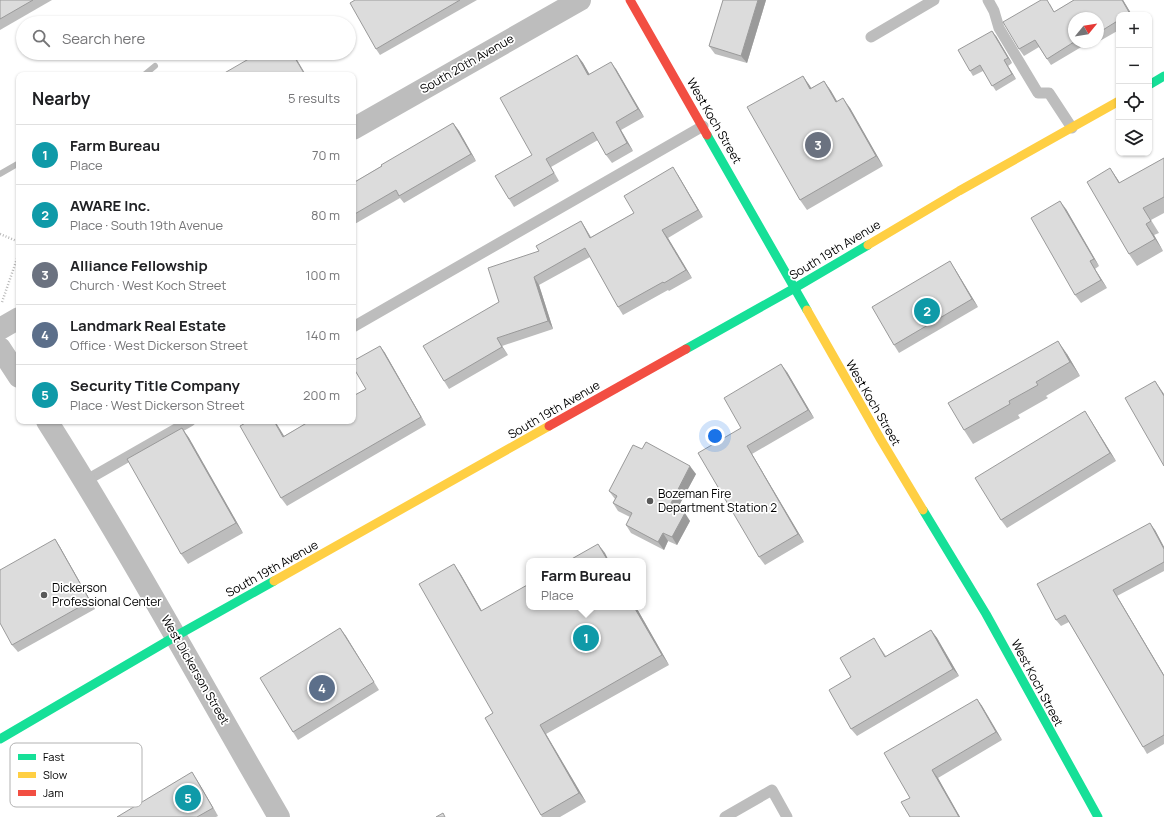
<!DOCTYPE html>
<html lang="en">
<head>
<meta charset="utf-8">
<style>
	:root { --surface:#fff; --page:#f2f2f2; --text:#202124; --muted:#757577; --line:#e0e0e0; --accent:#595959 }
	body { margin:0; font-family:Manrope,sans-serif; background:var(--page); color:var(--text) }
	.controls { position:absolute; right:12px; top:12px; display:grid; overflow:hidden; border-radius:8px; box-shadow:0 1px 3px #0004 }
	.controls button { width:36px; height:36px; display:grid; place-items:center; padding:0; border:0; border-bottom:1px solid var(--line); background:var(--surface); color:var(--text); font:20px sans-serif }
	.compass { position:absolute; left:1068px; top:12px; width:36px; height:36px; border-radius:50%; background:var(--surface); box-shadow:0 1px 3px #0004; rotate:60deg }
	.you { position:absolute; left:715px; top:436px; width:14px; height:14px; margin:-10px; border:3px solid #fff; border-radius:50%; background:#1a73e8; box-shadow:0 0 0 6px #1a73e833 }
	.badge { display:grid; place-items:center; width:26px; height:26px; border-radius:50%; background:var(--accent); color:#fff; font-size:13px; font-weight:700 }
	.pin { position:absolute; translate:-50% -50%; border:2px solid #fff; box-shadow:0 1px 4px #0006 }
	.popup { position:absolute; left:526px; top:558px; width:120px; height:52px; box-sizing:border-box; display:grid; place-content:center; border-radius:8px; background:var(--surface); filter:drop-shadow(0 1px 3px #0005); font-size:13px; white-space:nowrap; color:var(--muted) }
	.popup b { font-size:15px; color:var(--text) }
	.popup::after { content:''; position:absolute; left:50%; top:100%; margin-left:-8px; border:8px solid transparent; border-top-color:var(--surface) }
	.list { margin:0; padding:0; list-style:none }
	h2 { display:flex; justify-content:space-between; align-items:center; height:52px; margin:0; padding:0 16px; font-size:17px }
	h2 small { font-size:13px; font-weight:400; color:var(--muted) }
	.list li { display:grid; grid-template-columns:26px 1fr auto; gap:12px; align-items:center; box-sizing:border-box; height:60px; padding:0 16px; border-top:1px solid var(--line) }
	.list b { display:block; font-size:15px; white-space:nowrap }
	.list p { margin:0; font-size:13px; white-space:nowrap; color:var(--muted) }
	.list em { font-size:13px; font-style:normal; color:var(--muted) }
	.icon { flex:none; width:22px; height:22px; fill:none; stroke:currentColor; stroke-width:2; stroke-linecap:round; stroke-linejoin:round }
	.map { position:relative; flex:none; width:1164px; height:817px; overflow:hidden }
	.search { position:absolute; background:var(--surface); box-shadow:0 1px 3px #0004; left:16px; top:16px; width:340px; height:44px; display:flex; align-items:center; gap:10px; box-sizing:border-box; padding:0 14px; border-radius:22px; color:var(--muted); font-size:15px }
	.panel { position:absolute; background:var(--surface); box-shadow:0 1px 3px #0004; left:16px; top:72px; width:340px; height:352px; border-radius:8px }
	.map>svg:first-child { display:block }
</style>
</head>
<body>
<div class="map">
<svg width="1164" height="817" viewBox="0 0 1164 817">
	<rect width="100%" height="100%" fill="#fff"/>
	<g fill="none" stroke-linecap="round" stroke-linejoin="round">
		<g stroke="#bbb" stroke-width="6">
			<path d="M144 75 155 66"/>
			<path d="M0 174 19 163"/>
		</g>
		<g stroke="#b8b8b8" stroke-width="2.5" stroke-dasharray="1 2" stroke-linecap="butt">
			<path d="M0 234 19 242"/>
			<path d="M2 302 19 253"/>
		</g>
		<g stroke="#bdbdbd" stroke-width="11">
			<path d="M988 0 994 11 999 28 1038 93H1049L1072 128"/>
			<path d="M871 37 934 0"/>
			<path d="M353 327 703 126"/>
			<path d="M85 481 190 421"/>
			<path d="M725 817 772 790 787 817"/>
		</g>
		<g stroke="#bdbdbd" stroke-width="22">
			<path d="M353 129 580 0"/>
			<path d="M0 329 19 318"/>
			<path d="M0 348 19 377"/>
			<path d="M47 421C129 550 202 685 279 817"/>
		</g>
		<g stroke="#16e098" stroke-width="9">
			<path d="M1149 85 1164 76"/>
			<path d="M707 135 807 310"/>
			<path d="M686 349 793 289 868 245"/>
			<path d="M923 510 986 614 1098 817"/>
			<path d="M0 739 176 636 274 581"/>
		</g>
		<g stroke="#ffcf43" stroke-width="9">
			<path d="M868 245 959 191 1119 101"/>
			<path d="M807 310 881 440 923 510"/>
			<path d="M274 581 549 426"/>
		</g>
		<g stroke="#f24e42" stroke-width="9">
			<path d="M630 0 707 135"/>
			<path d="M549 426 686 349"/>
		</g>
	</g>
	<g fill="#bdbdbd">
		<path d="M0 0H52L0 30Z"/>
		<path d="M355 0H477L380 55 376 49Z"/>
		<path d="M723 0H766L747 63 715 54 709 46Z"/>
		<path d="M1074 0H1123L1132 15H1119V30L1098 42V18L1074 42H1098L1090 46 1088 43 1051 65 1039 47 1024 56 1019 49 1050 4 1054 12Z"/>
		<path d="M996 36 1012 63 1008 66 1016 79 996 91 983 71 973 76 970 71Z"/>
		<path d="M577 55 583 63 589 74 616 69 644 117 621 130 633 151 612 163 606 155 598 140 551 167 559 181 514 207 509 199 532 155Z"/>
		<path d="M803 76 811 88 824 81 831 91 837 101 850 108 883 166 807 210 800 200Z"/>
		<path d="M453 123 459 131 476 161 404 203 400 198 353 225V183Z"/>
		<path d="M1164 158V213L1151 220 1159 233 1154 235 1163 251 1137 266 1129 254 1110 168 1120 183Z"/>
		<path d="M678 175 703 217 668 238 692 278 669 291 668 290 623 315 618 307 590 257 539 285 553 329 502 346 508 355 449 389 444 381 539 251 581 221 591 237 634 213Z"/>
		<path d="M1066 209 1099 266 1095 269 1107 288 1081 303 1075 295Z"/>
		<path d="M955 269 978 307 899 353 894 345Z"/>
		<path d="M380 346 385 353 426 425 287 506 281 498 284 436 366 389Z"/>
		<path d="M1067 354 1080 376 1046 396 1048 398 1018 415 1020 418 973 444 964 430Z"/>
		<path d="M787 372 814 418 752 454 804 542 765 565 759 557 741 428Z"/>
		<path d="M1090 419 1116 461 1007 528 1001 520Z"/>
		<path d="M182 428 189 438 243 533 188 564 181 554Z"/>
		<path d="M642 449 696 474 677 509 690 521 677 545 668 541 664 550 631 533 626 525 630 517 618 511 613 503 615 499 609 491Z"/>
		<path d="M1155 530 1164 547V571L1117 596 1164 675V744L1147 754 1143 747 1069 622 1061 626 1056 620Z"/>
		<path d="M55 539 60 547 95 609 18 652 12 645Z"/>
		<path d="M460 573 482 611 529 607H636L669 665 546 734 586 802 560 817H542L485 718 493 713Z"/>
		<path d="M340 628 379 690 298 740 293 732Z"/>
		<path d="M931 630 937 638 959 676 857 736 851 729V677L879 646 886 656Z"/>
		<path d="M977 699 982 706 1002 740 938 778 960 817H910V798Z"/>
		<path d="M197 780 218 816 216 817H117Z"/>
	</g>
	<g fill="#9a9a9a">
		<path d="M758 0H766L747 63 741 56Z"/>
		<path d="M1122 0H1123L1132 15H1131Z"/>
		<path d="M992 31 996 36 1012 63 1008 58Z"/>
		<path d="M292 53H293L306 75H305Z"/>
		<path d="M577 55 583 63 594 82 588 75Z"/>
		<path d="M1004 60 1008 66 1016 79 1012 74Z"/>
		<path d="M611 62 616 69 644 117 638 109Z"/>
		<path d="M803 76 810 86 817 99 810 89Z"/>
		<path d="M824 81 831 91 843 112 836 102Z"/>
		<path d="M843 98 850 108 883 166 876 156Z"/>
		<path d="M616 122 621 130 633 151 627 143Z"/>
		<path d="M453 123 459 131 476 161 471 154Z"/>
		<path d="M673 167 678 175 703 217 698 210Z"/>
		<path d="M1110 168 1118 180 1127 195 1119 183Z"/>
		<path d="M1060 201 1066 209 1099 266 1094 259Z"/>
		<path d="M581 221 586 229 595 246 590 238Z"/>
		<path d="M1146 224 1154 235 1163 251 1155 239Z"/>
		<path d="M662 230 668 238 692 278 686 270Z"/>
		<path d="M950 261 955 269 978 307 972 299Z"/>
		<path d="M1090 261 1095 269 1107 288 1101 280Z"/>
		<path d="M534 277 539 285 553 329 548 321Z"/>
		<path d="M497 338 502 346 508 355 502 347Z"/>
		<path d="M1058 341 1067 354 1080 376 1070 362Z"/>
		<path d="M380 346 385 353 426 425 421 417Z"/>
		<path d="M781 364 787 372 814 418 808 410Z"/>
		<path d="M1155 381 1164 394V396Z"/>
		<path d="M1085 411 1090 419 1116 461 1110 453Z"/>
		<path d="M274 421H275L289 444 283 437Z"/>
		<path d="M182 428 189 438 243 533 236 523Z"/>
		<path d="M747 446 752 454 804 542 798 534Z"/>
		<path d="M690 466 696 474 675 513 670 505Z"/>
		<path d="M685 513 690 521 677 545 672 537Z"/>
		<path d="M1150 523 1155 530 1164 547V549Z"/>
		<path d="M663 533 668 541 664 550 658 542Z"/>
		<path d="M55 539 60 547 95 609 90 601Z"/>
		<path d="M598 544 605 553 609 561H608Z"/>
		<path d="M454 564 460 573 487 620 481 611Z"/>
		<path d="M1113 590 1117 596 1164 675V676Z"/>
		<path d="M634 607H636L669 665 662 655Z"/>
		<path d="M340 628 346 636 379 690 374 682Z"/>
		<path d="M931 630 937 638 959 676 953 669Z"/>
		<path d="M977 699 982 706 1002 740 996 732Z"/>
		<path d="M540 725 546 734 586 802 579 793Z"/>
		<path d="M932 770 938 778 960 817H959Z"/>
		<path d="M192 772 197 780 218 816 213 808Z"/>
	</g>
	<g fill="#dcdcdc" stroke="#9a9a9a">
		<path d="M0 0H33L0 19Z"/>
		<path d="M355 0H460L376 49 350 3Z"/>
		<path d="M723 0H758L741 56 709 46Z"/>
		<path d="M1041 0H1047L1054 12 1074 0H1122L1130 14 1128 15H1119V20L1098 33V18H1074V42L1047 59 1035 40 1019 49 1003 22Z"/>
		<path d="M992 31 1008 58 1004 60 1012 74 992 86 980 65 970 71 958 50Z"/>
		<path d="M259 53H292L305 75H221Z"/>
		<path d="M577 55 588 75 611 62 638 109 616 122 627 143 606 155 593 132 546 159 554 173 509 199 495 176 532 155 500 98Z"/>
		<path d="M803 76 810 89 824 81 836 102 843 98 876 156 800 200 747 107Z"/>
		<path d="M453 123 471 154 399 196 396 190 353 215V183L382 166 381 165Z"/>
		<path d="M1164 158V197L1143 208 1151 221 1146 224 1155 239 1129 254 1087 182 1110 168 1119 183Z"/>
		<path d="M673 167 698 210 662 230 686 270 664 283 663 282 618 307 585 248 534 277 548 321 497 338 502 347 444 381 423 346 499 302 488 268 539 251 536 246 581 221 590 238 634 213 624 196Z"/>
		<path d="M1060 201 1094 259 1090 261 1101 280 1075 295 1031 218Z"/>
		<path d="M950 261 972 299 894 345 872 307Z"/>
		<path d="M1058 341 1070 362 1036 382 1038 385 1009 401 1010 404 964 430 948 403Z"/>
		<path d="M380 346 421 417 281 498 240 426 249 421H274L283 437 310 421H353V396L366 389 353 367V361Z"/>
		<path d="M781 364 808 410 747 446 798 534 759 557 698 453 741 428 724 398Z"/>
		<path d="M1155 381 1164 396V466L1125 398Z"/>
		<path d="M1085 411 1110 453 1001 520 975 478Z"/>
		<path d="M182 428 236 523 181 554 127 459Z"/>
		<path d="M646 442 690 466 670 505 685 513 672 537 663 533 658 542 626 525 632 513 613 503 617 496 609 491 633 445 642 449Z"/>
		<path d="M1150 523 1164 549V562L1113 590 1164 676V735L1143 747 1065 615 1056 620 1037 584Z"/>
		<path d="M55 539 90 601 12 645 0 623V570Z"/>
		<path d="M598 544 608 561H568Z"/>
		<path d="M454 564 481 611 529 584V607H634L662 655 540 725 579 793 541 815 485 718 493 713 419 584Z"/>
		<path d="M340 628 374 682 293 732 260 678Z"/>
		<path d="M931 630 953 669 851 729 829 690 851 677 840 658 874 638 885 657Z"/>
		<path d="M977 699 996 732 932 770 959 817H910L901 802 910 798 884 753Z"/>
		<path d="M192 772 213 808 197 817H117Z"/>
		<path d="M443 813 445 817H436Z"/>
	</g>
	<g fill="#595959" stroke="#fff" stroke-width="1.5">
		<circle cx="650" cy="501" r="4"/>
		<circle cx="44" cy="595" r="4"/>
	</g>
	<g text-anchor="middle" stroke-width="3.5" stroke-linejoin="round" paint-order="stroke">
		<g font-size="12" fill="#000" stroke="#fff">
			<text transform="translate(467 64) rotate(-30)" y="4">South 20th Avenue</text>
			<text transform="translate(714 121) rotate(60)" y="4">West Koch Street</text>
			<text transform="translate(835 250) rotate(-31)" y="4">South 19th Avenue</text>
			<text transform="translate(873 403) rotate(60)" y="4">West Koch Street</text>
			<text transform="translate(554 410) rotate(-30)" y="4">South 19th Avenue</text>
			<text transform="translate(272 569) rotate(-29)" y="4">South 19th Avenue</text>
			<text transform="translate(195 670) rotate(60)" y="4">West Dickerson Street</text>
			<text transform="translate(1037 683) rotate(62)" y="4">West Koch Street</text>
		</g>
		<g font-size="12" fill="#000" stroke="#fff" text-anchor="start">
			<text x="658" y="498">Bozeman Fire<tspan x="658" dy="14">Department Station 2</tspan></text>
			<text x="52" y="592">Dickerson<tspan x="52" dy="14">Professional Center</tspan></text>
		</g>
	</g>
	<rect x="10" y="743" width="132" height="64" rx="6" fill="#fff" stroke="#b2b2b2" stroke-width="1"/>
	<rect x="18" y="754" width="18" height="6" fill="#16e098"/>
	<rect x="18" y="772" width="18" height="6" fill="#ffcf43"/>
	<rect x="18" y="790" width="18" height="6" fill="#f24e42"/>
	<g font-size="11" fill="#000">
		<text x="43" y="761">Fast</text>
		<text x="43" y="779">Slow</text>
		<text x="43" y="797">Jam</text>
	</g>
</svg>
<div class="controls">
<button>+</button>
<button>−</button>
<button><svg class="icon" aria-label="locate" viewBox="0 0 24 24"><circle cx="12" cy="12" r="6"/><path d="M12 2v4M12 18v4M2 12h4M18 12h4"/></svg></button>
<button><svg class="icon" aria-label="layers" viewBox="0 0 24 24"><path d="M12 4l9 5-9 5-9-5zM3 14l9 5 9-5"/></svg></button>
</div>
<svg class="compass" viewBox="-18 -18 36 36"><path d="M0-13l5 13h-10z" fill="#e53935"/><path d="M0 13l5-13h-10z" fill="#757577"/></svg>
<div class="you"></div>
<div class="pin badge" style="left:586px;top:638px;background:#0f9aa8">1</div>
<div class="popup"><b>Farm Bureau</b>Place</div>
<div class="pin badge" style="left:927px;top:311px;background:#0f9aa8">2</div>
<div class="pin badge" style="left:818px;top:145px;background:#6b7280">3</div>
<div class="pin badge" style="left:322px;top:688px;background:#5c6f8a">4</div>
<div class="pin badge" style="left:188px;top:798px;background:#0f9aa8">5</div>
<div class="search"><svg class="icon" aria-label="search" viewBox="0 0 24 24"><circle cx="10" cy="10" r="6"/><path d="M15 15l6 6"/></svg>Search here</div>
<section class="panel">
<h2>Nearby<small>5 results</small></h2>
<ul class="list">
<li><span class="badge" style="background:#0f9aa8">1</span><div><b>Farm Bureau</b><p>Place</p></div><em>70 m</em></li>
<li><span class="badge" style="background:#0f9aa8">2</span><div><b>AWARE Inc.</b><p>Place · South 19th Avenue</p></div><em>80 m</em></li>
<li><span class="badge" style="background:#6b7280">3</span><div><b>Alliance Fellowship</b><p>Church · West Koch Street</p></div><em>100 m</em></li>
<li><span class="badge" style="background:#5c6f8a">4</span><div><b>Landmark Real Estate</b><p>Office · West Dickerson Street</p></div><em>140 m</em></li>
<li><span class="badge" style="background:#0f9aa8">5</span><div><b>Security Title Company</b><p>Place · West Dickerson Street</p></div><em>200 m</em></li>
</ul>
</section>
</div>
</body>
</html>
